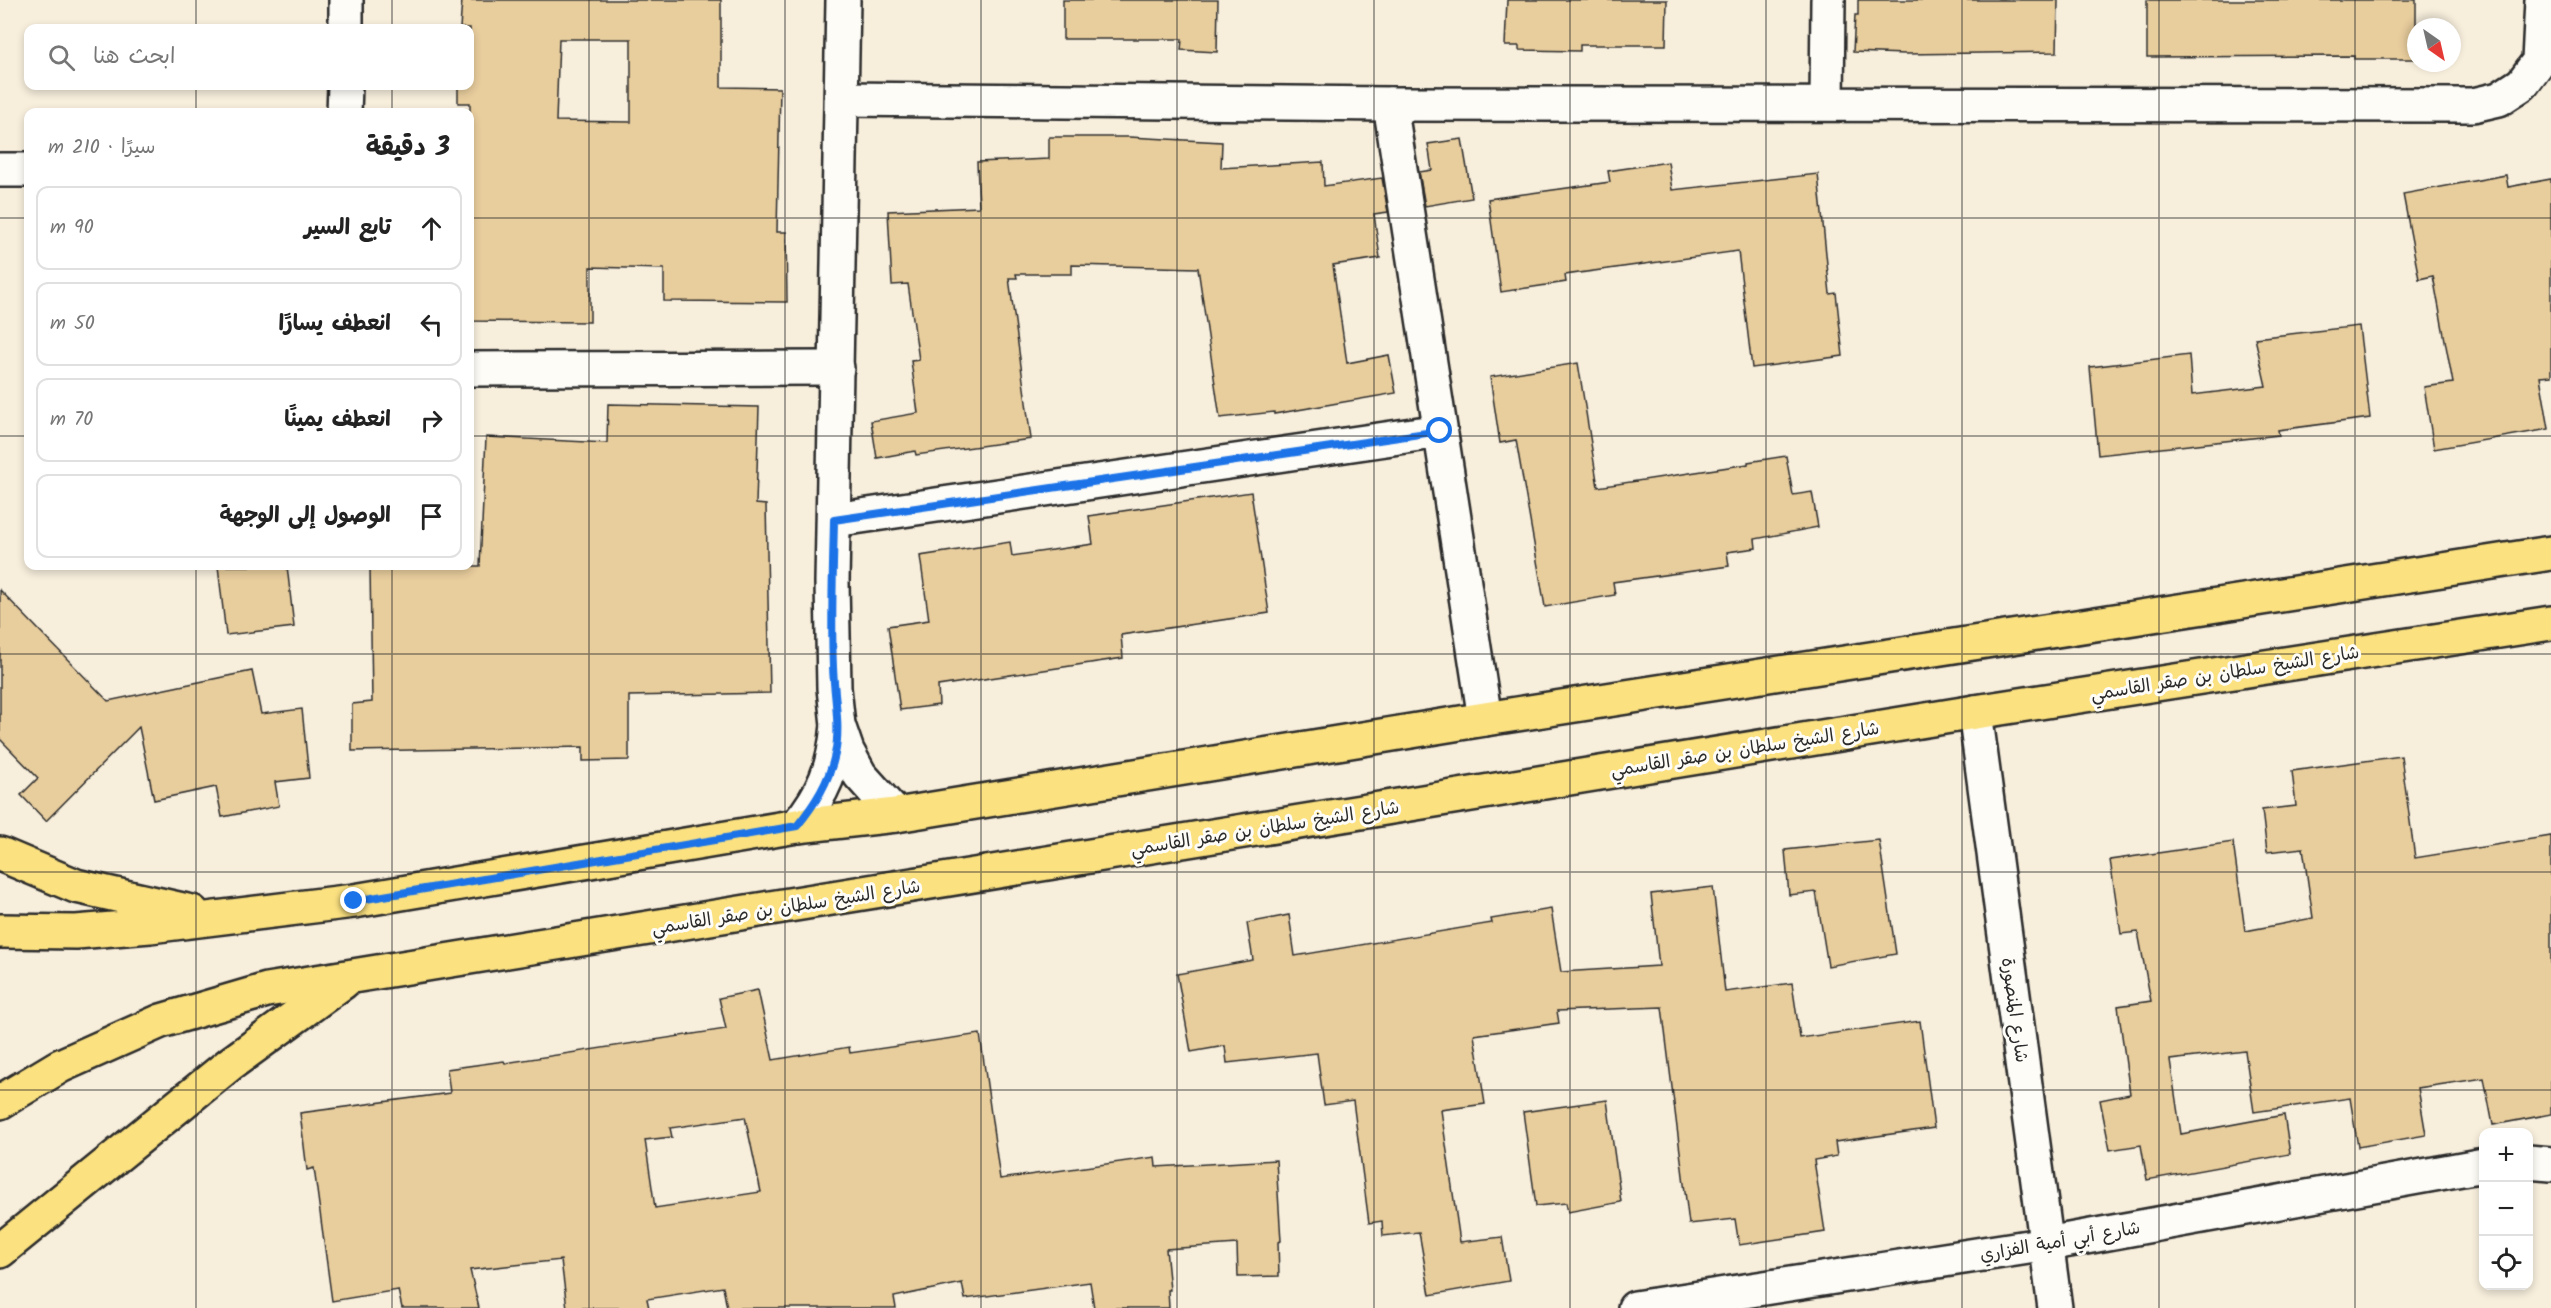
<!DOCTYPE html>
<html lang="ar">
<head>
<meta charset="utf-8">
<style>
	:root { --surface:#fff; --page:#f2f2f2; --text:#222; --muted:#767676; --line:#e0e0e0 }
	body { margin:0; font-family:Kalam,"Playpen Sans Arabic",sans-serif; background:var(--page); color:var(--text); direction:rtl }
	.controls { position:absolute; right:18px; bottom:18px; display:grid; overflow:hidden; border-radius:12px; box-shadow:0 3px 9px #0003 }
	.controls button { width:54px; height:54px; display:grid; place-items:center; padding:0; border:0; border-bottom:2px solid var(--line); background:var(--surface); color:var(--text); font:30px sans-serif }
	.compass { position:absolute; left:2407px; top:18px; width:54px; height:54px; border-radius:50%; background:var(--surface); box-shadow:0 3px 9px #0003; rotate:146deg }
	.stop { position:absolute; width:18px; height:18px; margin:-14px; border:4px solid #1a73e8; border-radius:50%; background:#fff }
	.stop.end { background:#1a73e8; border-color:#fff; box-shadow:0 2px 6px #0008 }
	.list { margin:0; padding:0; list-style:none }
	h2 { display:flex; justify-content:space-between; align-items:center; height:78px; margin:0; padding:0 24px; font-size:26px }
	h2 small { font-size:20px; font-weight:400; color:var(--muted) }
	.list li { display:grid; grid-template-columns:39px 1fr auto; gap:18px; align-items:center; box-sizing:border-box; height:84px; margin:0 12px 12px; padding:0 12px; border:2px solid var(--line); border-radius:12px }
	.list b { display:block; font-size:22px; white-space:nowrap }
	.list em { font-size:20px; font-style:normal; color:var(--muted) }
	.icon { flex:none; width:33px; height:33px; fill:none; stroke:currentColor; stroke-width:2; stroke-linecap:round; stroke-linejoin:round }
	.map { position:relative; flex:none; width:2551px; height:1308px; overflow:hidden; direction:ltr }
	.search { position:absolute; background:var(--surface); box-shadow:0 3px 9px #0003; left:24px; top:24px; width:450px; height:66px; display:flex; align-items:center; gap:15px; box-sizing:border-box; padding:0 21px; border-radius:12px; color:var(--muted); font-size:22px }
	.panel { position:absolute; background:var(--surface); box-shadow:0 3px 9px #0003; left:24px; top:108px; width:450px; height:462px; border-radius:12px; direction:rtl }
	.map>svg:first-child { display:block }
</style>
</head>
<body>
<div class="map">
<svg width="2551" height="1308" viewBox="0 0 2551 1308">
	<rect width="100%" height="100%" fill="#f7eedc"/>
	<filter id="ink" filterUnits="userSpaceOnUse"><feTurbulence type="fractalNoise" baseFrequency=".0167" numOctaves="2"/><feDisplacementMap in="SourceGraphic" scale="12" xChannelSelector="R" yChannelSelector="G"/><feConvolveMatrix kernelMatrix="1 2 1 2 8 2 1 2 1" color-interpolation-filters="sRGB"/></filter>
	<g filter="url(#ink)">
		<g fill="#e8cd9d" stroke="#2b2b2b" stroke-width="1.5" fill-rule="evenodd">
			<path d="M462 0H721V87L780 88 777 232H786L787 302 664 301V269L590 267V322L470 321V103H458V86H470V28H460ZM559 39H631V122L556 121Z"/>
			<path d="M1063 0H1218L1217 52 1181 50 1182 39H1063Z"/>
			<path d="M1507 0H1667L1666 45H1580V51L1519 50V46H1505Z"/>
			<path d="M1858 0H2058L2057 52 1905 54 1853 52 1855 15H1858Z"/>
			<path d="M2147 0H2416V59H2354V56L2147 57Z"/>
			<path d="M1049 137H1129L1222 142 1221 168 1323 162 1324 186 1382 178 1388 212 1374 214 1380 258 1333 265 1347 363 1389 355 1396 393 1274 414V412L1220 418 1198 268 1072 265V274H1016L1017 278H1009L1031 439 916 455 915 451 877 458 871 421 918 413 911 361 919 360 908 284 892 285 888 211 979 207 977 162 1049 159Z"/>
			<path d="M1462 139 1472 198 1425 206 1419 172 1432 170 1428 144Z"/>
			<path d="M1668 162 1672 190 1818 174 1830 294 1836 293 1843 356 1752 368 1738 251 1565 275 1566 282 1501 292 1488 199 1610 182 1608 171Z"/>
			<path d="M2506 175 2508 187 2551 179V376L2540 377 2549 429 2434 449 2424 387 2453 383 2433 276 2419 279 2403 194Z"/>
			<path d="M2359 326 2370 418 2278 430 2279 435 2098 455 2090 367 2189 355 2192 395 2266 386 2255 338Z"/>
			<path d="M1578 363 1598 487 1748 464V462L1786 456 1793 495 1812 492 1818 527 1755 539 1756 548 1727 552 1729 566 1613 582 1615 595 1545 607 1516 440 1500 443 1490 377Z"/>
			<path d="M608 404 759 407 756 504 766 505 770 693 629 696V760L583 761V747L352 751V704L372 702 370 566H480L486 437 607 443Z"/>
			<path d="M1251 492 1269 613 1121 635 1123 658 938 686 939 705 900 710 888 626 929 620 920 556 1010 542 1012 556 1093 544 1089 516Z"/>
			<path d="M218 566H287L294 627 226 635Z"/>
			<path d="M0 590 108 701 252 671 261 714 302 709 309 778 275 782 279 806 222 817 216 787 154 800 139 727 46 821 21 795 38 778 0 739Z"/>
			<path d="M2401 756 2415 858 2551 836V1114L2493 1125 2484 1078 2418 1088 2426 1135 2358 1147 2350 1098 2254 1112 2245 1051 2170 1060 2181 1134 2284 1115 2290 1154 2147 1180 2141 1145 2110 1150 2100 1100 2130 1094 2118 1006 2151 1001 2138 932 2121 934 2110 860 2233 842 2245 931 2313 918 2303 848 2267 852 2262 810 2296 806 2292 771Z"/>
			<path d="M1879 840 1896 954 1828 966 1816 892 1789 895 1785 850Z"/>
			<path d="M1713 887 1725 992 1792 983 1800 1038 1920 1021 1934 1128 1835 1142 1837 1156 1814 1160 1825 1232 1739 1245 1735 1219 1689 1224 1662 1007 1557 1011 1559 1023 1474 1035 1485 1104 1441 1110 1460 1242 1502 1237 1509 1281 1430 1295 1419 1232 1383 1236 1382 1221 1369 1223 1353 1101 1324 1105 1317 1053 1227 1063 1225 1046 1191 1052 1177 974 1253 960 1247 923 1289 915 1295 956 1492 923 1491 919 1551 909 1561 972 1659 966 1651 894Z"/>
			<path d="M758 990 773 1060 849 1047 850 1053 980 1034 1000 1179 1155 1157 1156 1167 1276 1160 1281 1241 1278 1242 1279 1276 1238 1277 1237 1244 1166 1249 1170 1290H1168L1169 1308H1094L1090 1282 965 1299 962 1283 894 1297 896 1308H727L723 1287 647 1299 649 1308H567L561 1260 470 1270 479 1308H402L398 1290 332 1301 314 1168 307 1170 300 1113 450 1093 447 1069 504 1061 505 1063 726 1029 719 998ZM745 1117 761 1192 655 1208 645 1140 672 1137 670 1128Z"/>
			<path d="M1607 1100 1621 1202 1568 1212 1566 1203 1536 1206 1523 1112Z"/>
		</g>
		<g fill="none" stroke-linecap="round" stroke-linejoin="round">
			<defs>
				<g id="minor">
					<path d="M843 0 832 582 834 688 838 725 847 751 860 775 896 815"/>
					<path d="M346 28V0"/>
					<path d="M842 99 1390 104 2473 105 2499 99 2522 84 2539 61 2542 0"/>
					<path d="M1827 103 1828 0"/>
					<path d="M1390 104 1485 719"/>
					<path d="M344 112 345 86"/>
					<path d="M0 170H28"/>
					<path d="M470 369 837 368"/>
					<path d="M834 520 1440 431"/>
					<path d="M1975 712 2055 1308"/>
					<path d="M797 826C824 793 834 768 838 725"/>
					<path d="M2528 1162 2551 1164"/>
					<path d="M1635 1308 2047 1244 2484 1165"/>
				</g>
				<g id="major">
					<path d="M0 854 76 886 192 912"/>
					<path d="M0 931 76 932 150 926 354 901 797 826 896 815 1485 719 2551 553"/>
					<path d="M0 1102 60 1066 161 1021 267 990 1975 712 2551 623"/>
					<path d="M0 1251 230 1064 343 982"/>
				</g>
			</defs>
			<use href="#minor" stroke="#2b2b2b" stroke-width="38"/>
			<use href="#major" stroke="#2b2b2b" stroke-width="38"/>
			<use href="#minor" stroke="#fdfcf7" stroke-width="33"/>
			<use href="#major" stroke="#fbe180" stroke-width="33"/>
		</g>
	</g>
	<g fill="none" stroke-linecap="round" stroke-linejoin="round" filter="url(#ink)">
		<path stroke="#1a73e8" stroke-width="8" d="M354 901 797 826C815 804 829 782 835 754 841 726 834 696 833 667 831 618 833 570 834 520L1440 431"/>
	</g>
	<path fill="none" stroke="#2b2b2b" stroke-width="1.5" stroke-opacity="0.55" d="M196 0V28M392 0V28M589 0V1308M785 0V1308M981 0V1308M1177 0V1308M1374 0V1308M1570 0V1308M1766 0V1308M1962 0V1308M2159 0V1308M2355 0V1308M196 86V112M392 86V112M0 218H28M470 218H2551M0 436H28M470 436H2551M196 566V1308M392 566V1308M0 654H2551M0 872H2551M0 1090H2551"/>
	<g text-anchor="middle" stroke-width="6" stroke-linejoin="round" paint-order="stroke">
		<g font-size="18" fill="#2b2b2b" stroke="#fdfcf7">
			<text transform="translate(2225 673) rotate(-9)" y="6">شارع الشيخ سلطان بن صقر القاسمي</text>
			<text transform="translate(1745 749) rotate(-9)" y="6">شارع الشيخ سلطان بن صقر القاسمي</text>
			<text transform="translate(1265 828) rotate(-9)" y="6">شارع الشيخ سلطان بن صقر القاسمي</text>
			<text transform="translate(786 907) rotate(-9)" y="6">شارع الشيخ سلطان بن صقر القاسمي</text>
			<text transform="translate(2015 1010) rotate(82)" y="6">شارع المنصورة</text>
			<text transform="translate(2060 1241) rotate(-10)" y="6">شارع أبي أمية الفزاري</text>
		</g>
	</g>
</svg>
<div class="controls">
<button>+</button>
<button>−</button>
<button><svg class="icon" aria-label="locate" viewBox="0 0 24 24"><circle cx="12" cy="12" r="6"/><path d="M12 2v4M12 18v4M2 12h4M18 12h4"/></svg></button>
</div>
<svg class="compass" viewBox="-18 -18 36 36"><path d="M0-13l5 13h-10z" fill="#e53935"/><path d="M0 13l5-13h-10z" fill="#767676"/></svg>
<div class="stop" style="left:1440px;top:431px"></div>
<div class="stop end" style="left:354px;top:901px"></div>
<div class="search"><svg class="icon" aria-label="search" viewBox="0 0 24 24"><circle cx="10" cy="10" r="6"/><path d="M15 15l6 6"/></svg>ابحث هنا</div>
<section class="panel">
<h2>3 دقيقة<small>سيرًا · 210 m</small></h2>
<ul class="list">
<li><svg class="icon" aria-label="ahead" viewBox="0 0 24 24"><path d="M12 20V5M6 11l6-6 6 6"/></svg><div><b>تابع السير</b></div><em>90 m</em></li>
<li><svg class="icon" aria-label="left" viewBox="0 0 24 24"><path d="M17 20v-9H6M10 6l-5 5 5 5"/></svg><div><b>انعطف يسارًا</b></div><em>50 m</em></li>
<li><svg class="icon" aria-label="right" viewBox="0 0 24 24"><path d="M7 20v-9h11M14 6l5 5-5 5"/></svg><div><b>انعطف يمينًا</b></div><em>70 m</em></li>
<li><svg class="icon" aria-label="arrive" viewBox="0 0 24 24"><path d="M6 21V4h12l-3 4 3 4H6"/></svg><div><b>الوصول إلى الوجهة</b></div></li>
</ul>
</section>
</div>
</body>
</html>
